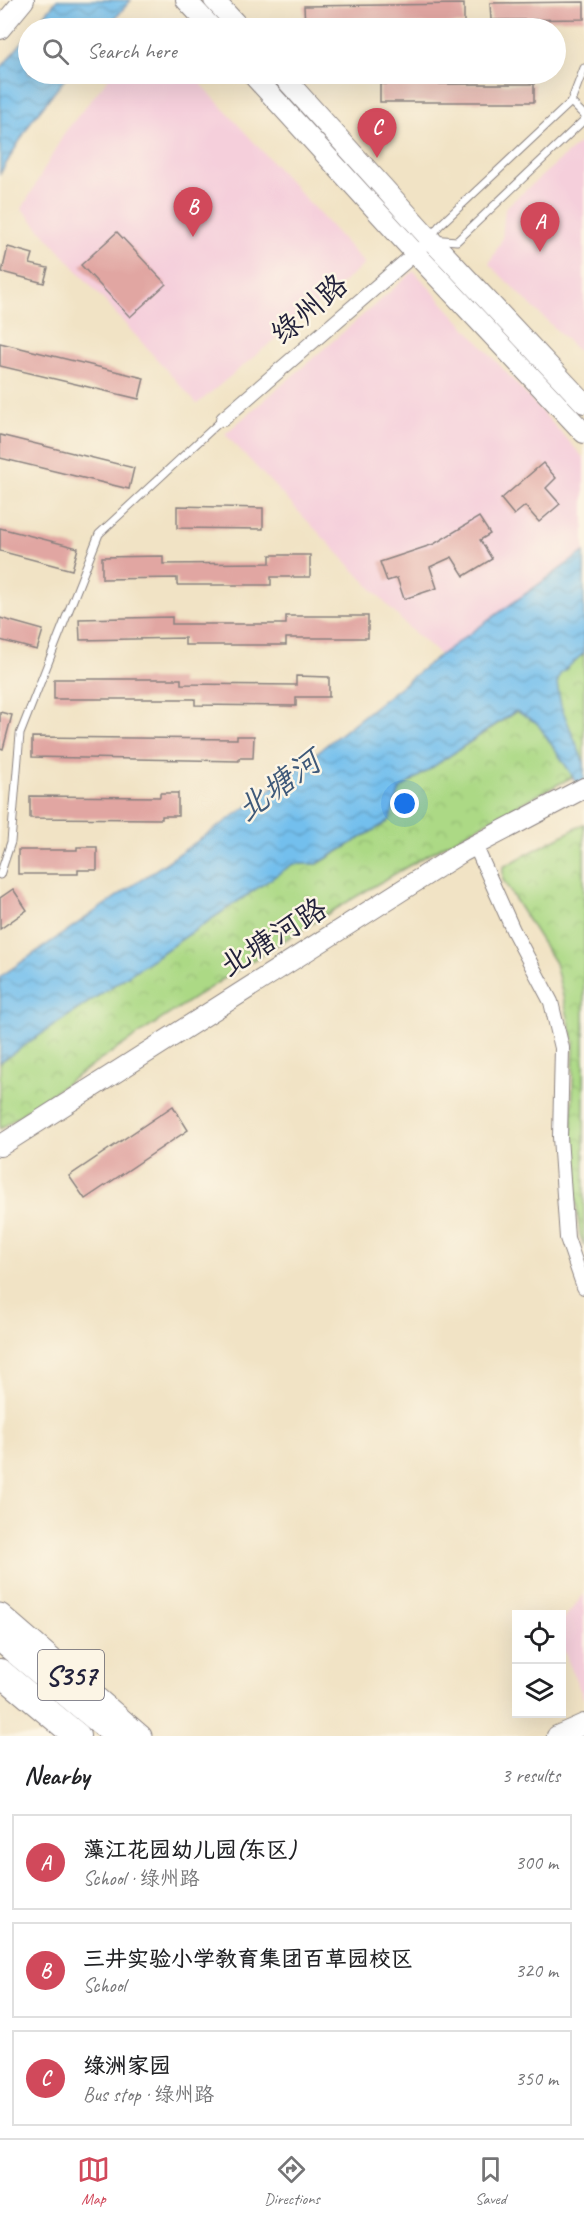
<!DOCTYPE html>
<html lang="en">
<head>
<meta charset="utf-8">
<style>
	:root { --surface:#fff; --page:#f2f2f2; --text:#202124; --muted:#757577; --line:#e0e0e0; --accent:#d1495b }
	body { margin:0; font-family:Caveat,"LXGW WenKai TC",sans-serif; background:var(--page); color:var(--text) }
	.controls { position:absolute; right:18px; bottom:18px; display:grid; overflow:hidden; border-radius:0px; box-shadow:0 6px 24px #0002 }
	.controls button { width:54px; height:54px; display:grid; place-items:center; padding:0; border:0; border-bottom:2px solid var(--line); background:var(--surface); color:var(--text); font:30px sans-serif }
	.you { position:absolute; left:405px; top:804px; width:21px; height:21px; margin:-15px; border:4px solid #fff; border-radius:50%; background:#1a73e8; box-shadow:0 0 0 9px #1a73e833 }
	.badge { display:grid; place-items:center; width:39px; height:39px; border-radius:50%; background:var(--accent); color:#fff; font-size:20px; font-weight:700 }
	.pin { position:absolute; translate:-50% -50px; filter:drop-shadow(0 2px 3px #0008) }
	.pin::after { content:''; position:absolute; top:32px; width:21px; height:18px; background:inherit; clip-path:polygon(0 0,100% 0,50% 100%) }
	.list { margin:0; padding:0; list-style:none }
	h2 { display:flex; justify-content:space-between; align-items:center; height:78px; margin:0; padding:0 24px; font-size:26px }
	h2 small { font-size:20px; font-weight:400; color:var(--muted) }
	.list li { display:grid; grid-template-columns:39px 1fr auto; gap:18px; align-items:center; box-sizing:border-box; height:96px; margin:0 12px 12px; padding:0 12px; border:2px solid var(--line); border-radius:0px }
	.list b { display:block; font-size:22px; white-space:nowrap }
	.list p { margin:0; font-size:20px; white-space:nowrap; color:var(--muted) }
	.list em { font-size:20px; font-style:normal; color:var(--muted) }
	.icon { flex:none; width:33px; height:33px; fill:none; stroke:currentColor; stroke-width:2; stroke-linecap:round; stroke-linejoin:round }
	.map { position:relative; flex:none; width:584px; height:1736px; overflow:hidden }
	.search { position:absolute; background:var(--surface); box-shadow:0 6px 24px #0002; left:18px; right:18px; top:18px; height:66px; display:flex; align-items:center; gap:15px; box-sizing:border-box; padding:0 21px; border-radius:33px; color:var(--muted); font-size:22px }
	.sheet { height:402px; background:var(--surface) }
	nav { display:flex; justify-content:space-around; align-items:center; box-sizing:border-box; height:84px; border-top:2px solid var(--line); background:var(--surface); font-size:16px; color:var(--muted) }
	nav a { display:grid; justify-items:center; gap:3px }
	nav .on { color:var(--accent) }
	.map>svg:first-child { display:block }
</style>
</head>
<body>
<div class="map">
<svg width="584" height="1736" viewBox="0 0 584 1736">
	<defs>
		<pattern id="park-crowns" width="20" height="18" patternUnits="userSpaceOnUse" patternTransform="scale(1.5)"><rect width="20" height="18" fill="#acd985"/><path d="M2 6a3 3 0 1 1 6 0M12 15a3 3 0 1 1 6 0" fill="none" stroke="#94ba74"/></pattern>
		<pattern id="water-waves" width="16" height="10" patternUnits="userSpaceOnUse" patternTransform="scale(1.5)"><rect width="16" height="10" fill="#73bfed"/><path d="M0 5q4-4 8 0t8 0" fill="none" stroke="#5e9bc1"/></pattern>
	</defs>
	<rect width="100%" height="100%" fill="#fcf5e5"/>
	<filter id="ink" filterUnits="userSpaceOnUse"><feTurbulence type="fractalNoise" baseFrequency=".0167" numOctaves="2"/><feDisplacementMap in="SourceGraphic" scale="12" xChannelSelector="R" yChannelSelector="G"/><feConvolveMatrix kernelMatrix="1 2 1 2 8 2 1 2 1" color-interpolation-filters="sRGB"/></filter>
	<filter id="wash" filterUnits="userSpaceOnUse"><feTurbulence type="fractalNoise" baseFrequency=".008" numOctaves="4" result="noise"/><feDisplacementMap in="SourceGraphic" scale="24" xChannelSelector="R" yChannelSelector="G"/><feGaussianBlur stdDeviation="1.35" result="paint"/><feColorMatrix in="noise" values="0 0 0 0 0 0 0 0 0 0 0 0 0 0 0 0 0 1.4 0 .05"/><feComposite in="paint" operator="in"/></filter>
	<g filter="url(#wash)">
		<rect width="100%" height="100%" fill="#f1e3c5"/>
		<g fill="#f5cfdb">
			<path d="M112 74H192L365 264 197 404 22 209 65 132Z"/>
			<path d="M584 139V357L489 264 502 239 505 208Z"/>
			<path d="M414 271 584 458V552L440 655 408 627 225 434Z"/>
			<path d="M584 1594V1700L562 1646V1621Z"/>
		</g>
		<g fill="url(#park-crowns)" stroke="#677e60" stroke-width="1.5">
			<path d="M584 653V771C541 793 498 815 456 839 298 927 148 1026 0 1129V1062L293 864H318L389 821 400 789 517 711Z"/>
			<path d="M584 824V1246L580 1235 571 1157 574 1042 555 963 503 880V867Z"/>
		</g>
		<g fill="url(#water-waves)" stroke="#4a7094" stroke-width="1.5">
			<path d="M57 0H131L107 28H34Z"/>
			<path d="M28 35V74H69L32 120 0 174V69Z"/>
			<path d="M584 552V653L560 674 557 684 561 706 584 763V798L570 772 537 723 516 711 400 789 389 821 317 864H293L0 1062V977L257 800 440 655Z"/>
		</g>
		<g id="blocks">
			<g fill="#e1a6a2">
				<path d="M584 2V19L491 20 490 3Z"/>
				<path d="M464 4V24L305 26 304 6Z"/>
				<rect x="380" y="84" width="154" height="18"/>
				<path d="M117 232 166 284 130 317 81 265Z"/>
				<path d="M8 247 33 254 30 264 48 268 44 283 2 272Z"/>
				<path d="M0 343 144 378 139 399 0 366Z"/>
				<path d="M0 435 134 468 129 489 0 458Z"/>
				<path d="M543 463 556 478 546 488 560 504 539 522 525 506 514 515 501 499Z"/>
				<path d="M177 506 263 508V529L177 528Z"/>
				<path d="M479 517 490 534 480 540 492 559 464 576 452 557 430 567 437 588 404 599 397 578 387 581 380 562 434 544Z"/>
				<path d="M0 528 78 548 72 570 0 551Z"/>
				<path d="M270 555H310V577H271V585H177V578L102 579V557L163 556V564L270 563Z"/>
				<path d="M286 616H368V638H286V645H185V638L80 640 79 619 172 617V624H286Z"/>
				<path d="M0 618 43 630 37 650 0 640Z"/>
				<path d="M296 676 329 677V697H296V706L195 705V699H54V679H181V684L296 685Z"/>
				<path d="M0 712 12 715 3 749 0 748Z"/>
				<path d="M237 736H254L253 758H239V761L32 757V737L237 739Z"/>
				<path d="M160 793H178V816H162V819L30 818V796L160 797Z"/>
				<path d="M77 847H97V870H78V874H18V850H77Z"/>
				<path d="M13 889 27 910 0 929V898Z"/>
				<path d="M173 1106 188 1130 85 1199 69 1176Z"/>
			</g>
		</g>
	</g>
	<g filter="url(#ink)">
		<use href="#blocks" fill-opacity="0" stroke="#8a8280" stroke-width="1.5"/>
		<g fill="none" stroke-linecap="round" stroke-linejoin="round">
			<defs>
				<g id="lane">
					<path d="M584 68 571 102 439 226 430 239 457 241 584 120"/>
					<path d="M571 102 584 115"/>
					<path d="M0 875 11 842 20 734 99 534 223 419"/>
				</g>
				<g id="street">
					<path d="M223 419 420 249"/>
					<path d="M475 845 513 930 551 1002 562 1048 560 1137 567 1238 584 1287"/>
				</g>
				<g id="secondary">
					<path d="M186 0 212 28"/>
					<path d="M214 0 240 28"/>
					<path d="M0 29 24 0"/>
					<path d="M252 74 415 253 584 433"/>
					<path d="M281 74 430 239 584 403"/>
					<path d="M0 1146 462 852 584 788"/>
					<path d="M557 1736 584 1724"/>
				</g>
				<path id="primary" d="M0 1614 141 1736"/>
				<g id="highway">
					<path d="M0 1638 118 1736"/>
					<path d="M0 1672 77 1736"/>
				</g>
			</defs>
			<use href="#lane" stroke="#8a8280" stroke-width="9"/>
			<use href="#street" stroke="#8a8280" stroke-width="16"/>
			<use href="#secondary" stroke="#8a8280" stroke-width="22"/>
			<use href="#primary" stroke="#8a8280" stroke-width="23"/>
			<use href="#highway" stroke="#8a8280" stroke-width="28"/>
			<use href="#lane" stroke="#fff" stroke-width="7"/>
			<use href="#street" stroke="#fff" stroke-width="14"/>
			<use href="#secondary" stroke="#fff" stroke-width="20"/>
			<use href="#primary" stroke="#fff" stroke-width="21"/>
			<use href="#highway" stroke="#fff" stroke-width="26"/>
		</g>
	</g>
	<g text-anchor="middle" stroke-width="5" stroke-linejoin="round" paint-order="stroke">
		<rect fill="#fcf5e5" stroke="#63616e" stroke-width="1.5" x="38" y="1650" width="66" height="50" rx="4.5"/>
		<g font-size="28" font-weight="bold" fill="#22223b">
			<text x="71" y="1685">S357</text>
		</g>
		<g font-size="30" fill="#22223b" stroke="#fcf5e5">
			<text transform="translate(309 309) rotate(-41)" y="10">绿州路</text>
			<text transform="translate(273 937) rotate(-32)" y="10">北塘河路</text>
		</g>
		<g font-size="32" font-style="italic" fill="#3e5979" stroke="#fcf5e5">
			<text transform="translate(278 785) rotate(-36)" y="11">北塘河</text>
		</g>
	</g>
</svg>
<div class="controls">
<button><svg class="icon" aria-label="locate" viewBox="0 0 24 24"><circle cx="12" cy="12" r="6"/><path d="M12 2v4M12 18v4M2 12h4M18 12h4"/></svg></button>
<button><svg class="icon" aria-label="layers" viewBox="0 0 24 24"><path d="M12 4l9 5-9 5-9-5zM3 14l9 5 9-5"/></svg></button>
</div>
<div class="you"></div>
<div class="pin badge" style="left:540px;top:252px">A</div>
<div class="pin badge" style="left:193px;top:237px">B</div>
<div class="pin badge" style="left:377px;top:158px">C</div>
<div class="search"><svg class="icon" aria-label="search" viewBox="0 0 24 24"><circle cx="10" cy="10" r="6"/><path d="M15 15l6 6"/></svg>Search here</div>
</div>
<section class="sheet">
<h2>Nearby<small>3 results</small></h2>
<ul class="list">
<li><span class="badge">A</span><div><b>藻江花园幼儿园(东区)</b><p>School · 绿州路</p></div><em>300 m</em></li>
<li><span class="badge">B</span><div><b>三井实验小学教育集团百草园校区</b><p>School</p></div><em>320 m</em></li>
<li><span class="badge">C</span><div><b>绿洲家园</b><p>Bus stop · 绿州路</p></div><em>350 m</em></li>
</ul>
</section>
<nav>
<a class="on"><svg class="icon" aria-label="map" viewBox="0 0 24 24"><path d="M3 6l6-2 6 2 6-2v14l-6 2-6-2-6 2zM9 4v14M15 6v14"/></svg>Map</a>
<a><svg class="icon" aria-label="directions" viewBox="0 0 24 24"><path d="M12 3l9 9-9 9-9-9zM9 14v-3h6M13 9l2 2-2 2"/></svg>Directions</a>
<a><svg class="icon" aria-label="saved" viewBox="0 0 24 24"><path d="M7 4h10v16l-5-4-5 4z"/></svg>Saved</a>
</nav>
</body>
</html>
